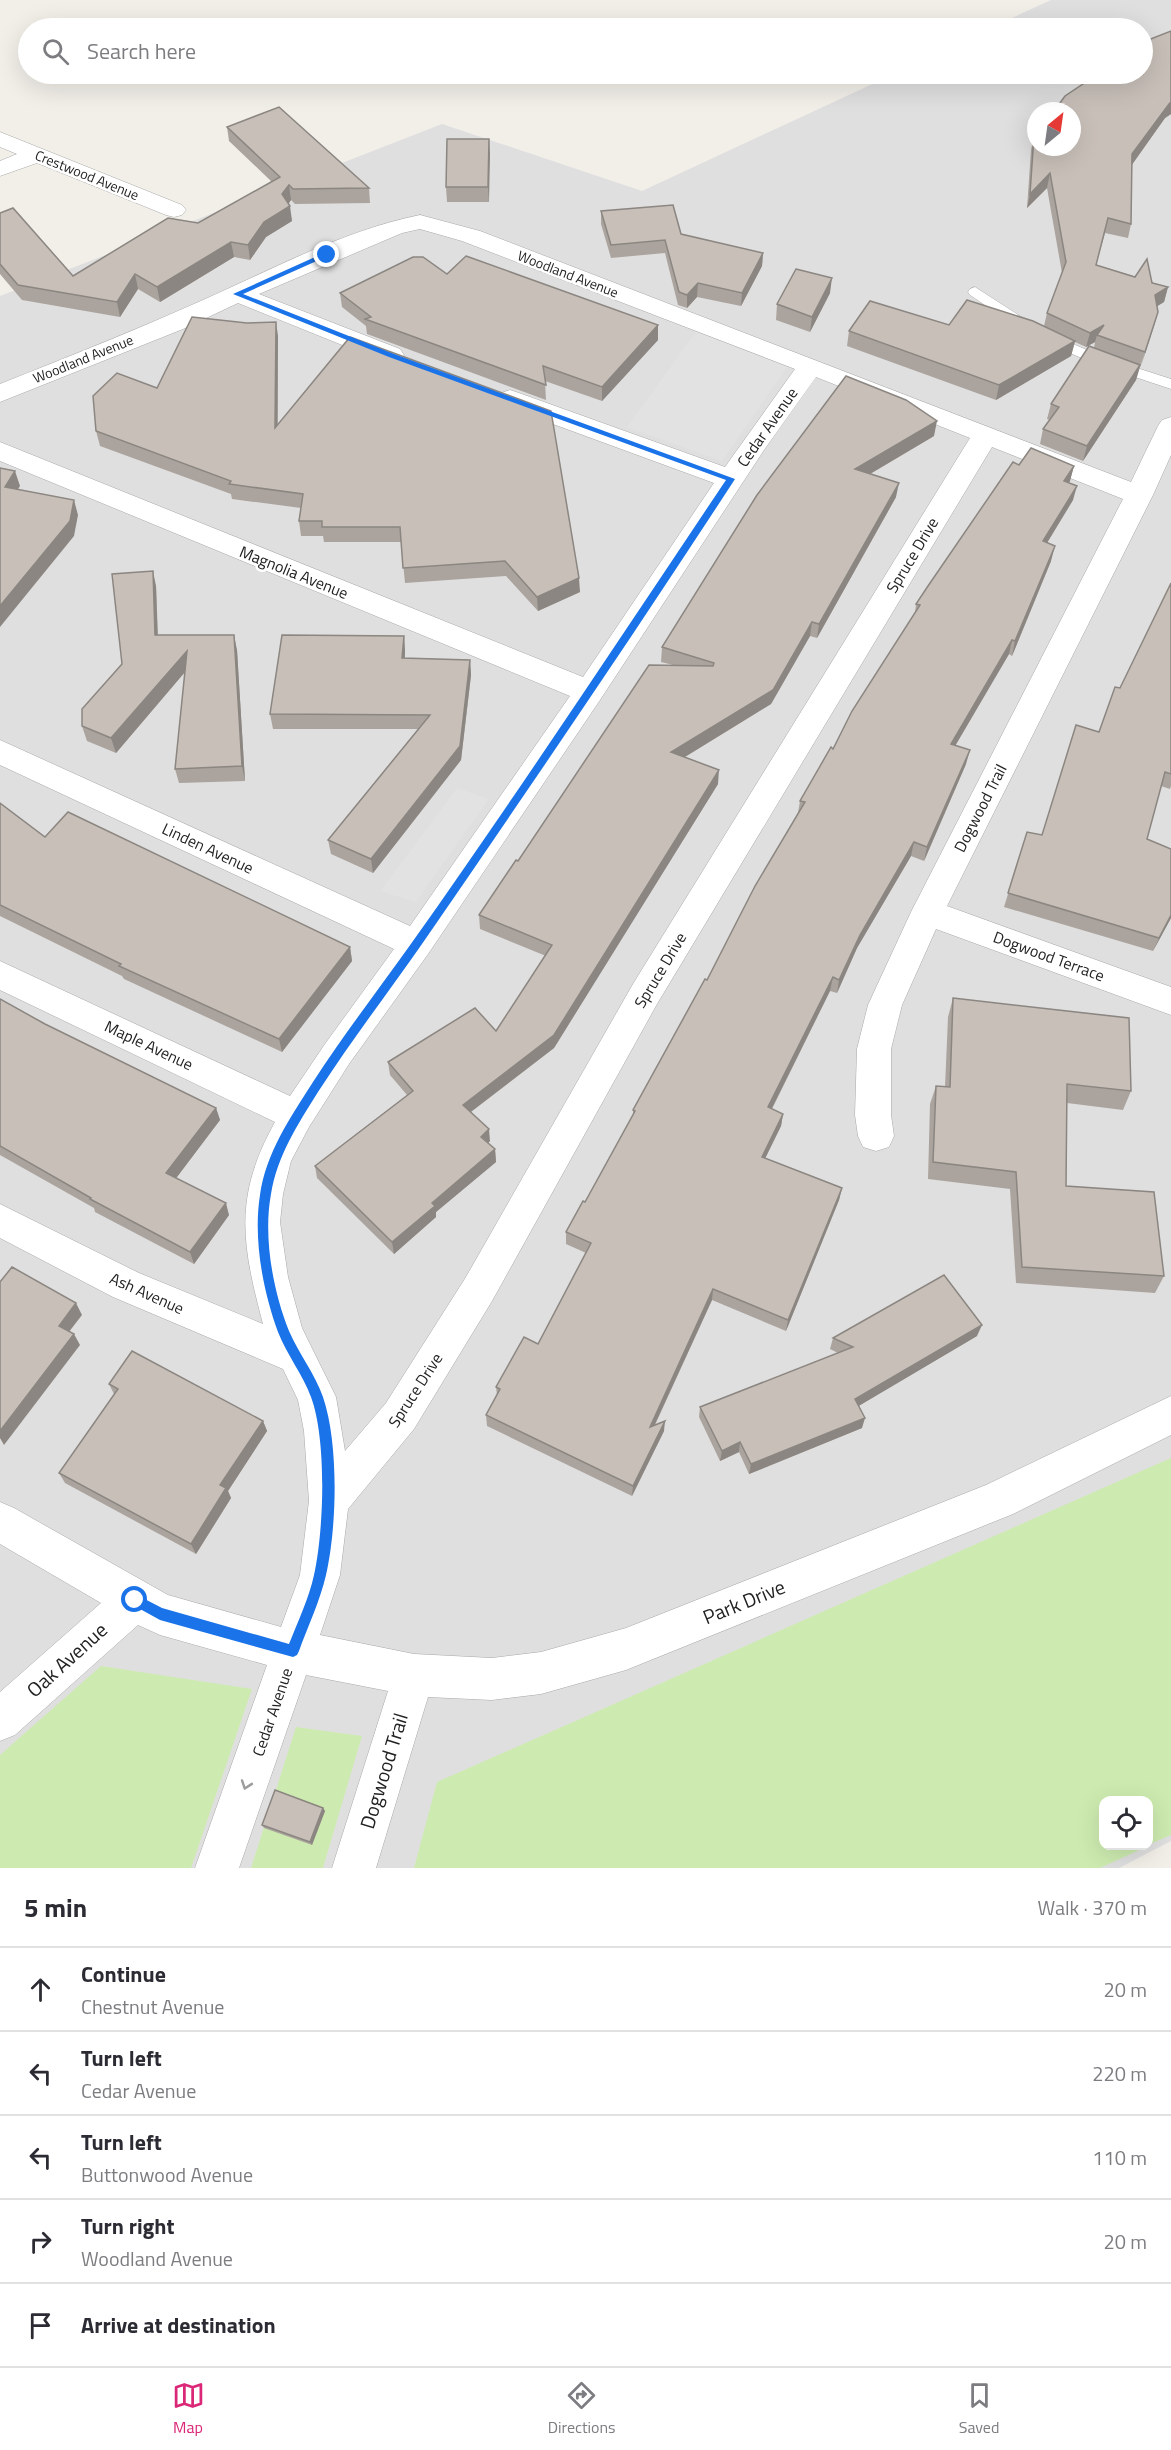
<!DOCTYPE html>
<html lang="en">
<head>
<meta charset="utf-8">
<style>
	:root { --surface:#fff; --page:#f7f7f7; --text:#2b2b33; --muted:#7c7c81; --line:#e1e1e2; --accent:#db2777 }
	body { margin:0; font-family:"Titillium Web",sans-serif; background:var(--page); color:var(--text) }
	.controls { position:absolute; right:18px; bottom:18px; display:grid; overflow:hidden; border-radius:12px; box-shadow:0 6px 24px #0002 }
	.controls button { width:54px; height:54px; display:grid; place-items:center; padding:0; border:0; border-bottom:2px solid var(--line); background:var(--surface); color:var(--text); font:30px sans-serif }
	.compass { position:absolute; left:1027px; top:102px; width:54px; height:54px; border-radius:50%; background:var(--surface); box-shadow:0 6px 24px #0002; rotate:29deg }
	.stop { position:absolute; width:18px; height:18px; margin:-14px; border:4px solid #1a73e8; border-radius:50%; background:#fff }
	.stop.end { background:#1a73e8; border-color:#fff; box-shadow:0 2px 6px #0008 }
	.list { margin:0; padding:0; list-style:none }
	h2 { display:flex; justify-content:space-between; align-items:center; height:78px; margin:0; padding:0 24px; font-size:26px }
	h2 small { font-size:20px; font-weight:400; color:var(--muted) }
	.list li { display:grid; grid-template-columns:39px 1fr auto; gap:18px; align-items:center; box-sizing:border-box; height:84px; padding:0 24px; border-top:2px solid var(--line) }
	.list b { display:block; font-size:22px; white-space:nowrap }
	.list p { margin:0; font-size:20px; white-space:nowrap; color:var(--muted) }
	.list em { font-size:20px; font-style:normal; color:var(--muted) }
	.icon { flex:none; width:33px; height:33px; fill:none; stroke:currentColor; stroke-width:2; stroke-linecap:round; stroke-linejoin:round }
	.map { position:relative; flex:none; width:1171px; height:1868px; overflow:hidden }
	.search { position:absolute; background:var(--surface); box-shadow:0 6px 24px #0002; left:18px; right:18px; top:18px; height:66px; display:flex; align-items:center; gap:15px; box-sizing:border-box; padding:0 21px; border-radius:33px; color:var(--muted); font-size:22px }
	.sheet { height:498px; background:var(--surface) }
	nav { display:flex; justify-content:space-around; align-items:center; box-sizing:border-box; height:84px; border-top:2px solid var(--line); background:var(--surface); font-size:16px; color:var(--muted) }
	nav a { display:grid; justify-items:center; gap:3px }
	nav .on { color:var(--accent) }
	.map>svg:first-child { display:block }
</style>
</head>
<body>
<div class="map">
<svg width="1171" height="1868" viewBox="0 0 1171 1868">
	<rect width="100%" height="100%" fill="#f2efe9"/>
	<path fill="#e0dfdf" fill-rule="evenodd" d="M1051 0H1171V1841L1119 1868H0V296L442 124 642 191 894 74H1142V28H990ZM1036 111H1072V147H1036ZM1104 1800H1148V1846H1104Z"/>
	<g fill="#cdebb0">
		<path d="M1171 1458V1835L1148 1845V1800H1104V1846H1148L1100 1868H414L437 1782Z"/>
		<path d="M101 1666 252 1689 191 1868H0V1755Z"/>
		<path d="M296 1727 362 1736 323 1868H251Z"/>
	</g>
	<g fill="#e2e2e2">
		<path d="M696 332 787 367 722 461 627 427Z"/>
		<path d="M457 788 489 799 416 902 380 891Z"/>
	</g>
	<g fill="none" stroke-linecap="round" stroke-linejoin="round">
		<defs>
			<g id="lane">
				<path d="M975 287 1029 322 1032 325 1029 328H1019L970 295 968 292 970 289Z"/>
				<path d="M1050 334 1103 357 1171 379V389L1093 363 1045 342 1042 339 1045 336Z"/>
			</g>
			<g id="street">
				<path d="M0 132 182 205 186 210 182 215 174 217 166 215 37 163 0 176V161L17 154 0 147Z"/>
				<path d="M420 215 480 231 1131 482 1158 426 1162 420 1171 417V455L1153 495 947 906 1171 987V1015L936 929 902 1005 891 1049V1115L894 1136 889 1147 876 1151 863 1147 858 1136 855 1115 857 1049 868 1005 911 912 1123 499 992 447 657 1004 492 1301 414 1429 348 1509 340 1575 320 1635 414 1654 492 1658 541 1652 626 1628 986 1485 1171 1396V1435L1013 1514 626 1670 541 1694 492 1700 428 1697 376 1868H332L388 1691 306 1675 239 1868H195L267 1665 160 1635 138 1625 15 1735 0 1741V1692L101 1603 0 1544V1502L14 1508 168 1595 281 1627 300 1575 309 1501 304 1431 298 1400 283 1369 113 1297 0 1238V1204L139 1273 263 1324C242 1244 233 1198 275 1122L0 990V961L290 1096 325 1044 394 949 0 765V740L410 926 570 696 0 461V442L583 677 714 483 501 405 497 399 501 393 510 390 519 393 725 467 795 369 462 241 420 229 402 233 259 294 400 349 404 355 400 361 391 363 382 361 238 303 183 329 0 402V384C68 357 136 330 203 300 273 269 345 230 420 215ZM816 377 970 438 633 984 466 1277 386 1403 345 1451 336 1397 302 1328 288 1277 280 1222 283 1194 291 1161 309 1127 349 1064 428 954 600 700 764 450Z"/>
			</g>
		</defs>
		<use href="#lane" stroke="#a9a9a9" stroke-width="1"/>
		<use href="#street" stroke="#a9a9a9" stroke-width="1"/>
		<use href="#lane" fill="#fff" fill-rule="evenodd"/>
		<use href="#street" fill="#fff" fill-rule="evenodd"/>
	</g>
	<g fill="#aba49e">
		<path d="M1171 31V114L1165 118 1132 164 1131 224 1128 238 1105 233 1096 265 1168 287 1164 302 1157 306 1158 312 1136 380 1083 461 1040 444 1043 429 1050 420 1047 419 1051 404 1094 348 1095 342 1086 347 1075 342 1071 356 996 400 847 346 849 331 949 325 1044 326 1047 313 1062 273 1047 188 1027 208 1031 150 1034 135 1143 74Z"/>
		<path d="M227 127 369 188 370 203 295 204 291 200 288 204 292 221 266 237 250 260 234 257 160 302 138 289 120 317 22 300 0 274V213L73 276 198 223 272 182 229 141Z"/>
		<path d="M489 139V202H447L446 187Z"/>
		<path d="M601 211 681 234 763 253 762 266 741 306 697 297 687 308 678 305 665 253 611 258 601 224Z"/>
		<path d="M447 274 658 340 602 401 545 381 546 400 367 334 366 326 342 307 340 293Z"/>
		<path d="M830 293 810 332 776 320 777 304Z"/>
		<path d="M278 336V425L580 592 538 611 506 576 405 583 401 542H324L323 536H301L299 521 301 508 232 499 231 494 100 446 96 431 157 388Z"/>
		<path d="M934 436 870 474 896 497 817 638 810 636 771 704 685 757 718 784 554 1048 471 1112 490 1141 488 1143 495 1149 496 1162 436 1212V1217L394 1254 317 1178 315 1166 407 1095 390 1075 388 1062 496 1031 546 956 480 929 479 915 518 861 673 665 661 662 662 647 757 495Z"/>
		<path d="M1019 465 1074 466 1069 483 1073 500 1047 543 1051 561 1012 656 1009 654 955 746 966 764 924 861 911 856 857 948 837 993 830 991 772 1109 783 1114 781 1126 765 1158 842 1188 839 1200 786 1331 712 1300 655 1425 664 1431 632 1496 487 1426 486 1415 497 1395 496 1387 538 1344 586 1253 566 1244V1232L585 1202 633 1116V1110L707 980 798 813 800 801 833 749 915 613 916 604Z"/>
		<path d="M1171 583V786L1170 789 1161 786 1147 839 1171 849V918L1153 951 1004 907 1027 832 1042 835 1099 732Z"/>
		<path d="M156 586 158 635 237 650 245 781 179 783 175 769 185 672 116 753 87 741 82 726 122 664Z"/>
		<path d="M404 636 405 651V658L470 660 471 675 461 760 373 873 331 854 328 840 418 729H273L270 714Z"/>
		<path d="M0 803 45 837 350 947 352 961 282 1052 124 979 122 976 0 916Z"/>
		<path d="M953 998 1131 1091 1123 1110 1067 1103 1066 1186 1164 1276 1155 1293 1016 1283 1010 1189 928 1179 930 1104 936 1086 945 1087 948 1017Z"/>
		<path d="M0 999 45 1024 216 1108 220 1120 176 1178 229 1215 194 1264 95 1212 94 1208 0 1155Z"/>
		<path d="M977 1336 858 1406 862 1428 749 1474 739 1452 720 1461 699 1417 700 1407 838 1353 830 1349 833 1338Z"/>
		<path d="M109 1384 263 1421 267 1431 228 1491 231 1498 196 1554 65 1483 59 1473 114 1394Z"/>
		<path d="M323 1808 325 1811 312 1845 264 1828 262 1825Z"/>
	</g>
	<g fill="#8b8681">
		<path d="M1171 102V114L1165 118 1129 169 1132 154 1169 104Z"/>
		<path d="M489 139 490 154 489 202 488 187Z"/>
		<path d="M1050 173 1047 188 1027 208 1030 194Z"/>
		<path d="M289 185 291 200 285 209 282 194Z"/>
		<path d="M290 206 292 221 266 237 250 260 248 245 264 222Z"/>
		<path d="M231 242 234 257 160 302 157 287Z"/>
		<path d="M763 253 762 266 741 306 742 293Z"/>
		<path d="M135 274 138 289 120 317 117 302Z"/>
		<path d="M832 278 830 293 810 332 812 317Z"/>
		<path d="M698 283 697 297 687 308V295Z"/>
		<path d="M1168 287 1164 302 1151 310 1155 295Z"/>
		<path d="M1158 312 1154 326 1141 366 1145 352Z"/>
		<path d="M276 322 278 336 277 443 275 428Z"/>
		<path d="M658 325V340L602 401V387Z"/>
		<path d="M1104 325 1097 335 1095 342 1086 347 1090 333Z"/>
		<path d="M1075 341 1071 356 996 400 999 385Z"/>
		<path d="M1140 365 1136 380 1083 461 1087 446Z"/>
		<path d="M937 421 934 436 853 484 855 469Z"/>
		<path d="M1074 466 1070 481 1061 496 1064 481Z"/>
		<path d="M15 471 20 486 10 502 5 487Z"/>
		<path d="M899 483 896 497 817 638 819 624Z"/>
		<path d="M1077 486 1073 500 1039 556 1043 541Z"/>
		<path d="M74 500 78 515 74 536 0 627V606Z"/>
		<path d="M1055 546 1051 561 1012 656 1015 641Z"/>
		<path d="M153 571 156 586 158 649 155 635Z"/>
		<path d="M579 578 580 592 538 611 537 597Z"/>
		<path d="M812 622 810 636 771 704 670 766 671 752Z"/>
		<path d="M234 635 237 650 245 781 242 766Z"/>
		<path d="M404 636 405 651 404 673 402 658Z"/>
		<path d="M1012 640 1009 654 948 758 951 744Z"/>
		<path d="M187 651 190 666 116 753 111 738Z"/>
		<path d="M470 660 471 675 461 760 373 873 371 859Z"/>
		<path d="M970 750 966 764 924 861 927 847Z"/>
		<path d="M719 770 718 784 554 1048 464 1117 463 1105Z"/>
		<path d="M914 842 911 856 857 948 837 993 839 980 860 935Z"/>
		<path d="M1171 915V918L1153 951 1159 938Z"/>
		<path d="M350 947 352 961 282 1052 279 1039Z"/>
		<path d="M833 977 830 991 766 1120 768 1107Z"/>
		<path d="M216 1108 220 1120 171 1185 166 1173Z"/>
		<path d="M783 1114 781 1126 760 1169 762 1157Z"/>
		<path d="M489 1129 490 1141 482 1149 481 1137Z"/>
		<path d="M495 1149 496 1162 436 1212V1217L394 1254 392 1242 432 1203Z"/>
		<path d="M842 1188 839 1200 786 1331 788 1320Z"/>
		<path d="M226 1203 229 1215 194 1264 190 1252Z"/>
		<path d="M713 1289 712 1300 649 1437 650 1427Z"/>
		<path d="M76 1303 82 1315 65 1337 59 1326Z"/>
		<path d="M982 1325 977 1336 852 1410 855 1399Z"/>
		<path d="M74 1334 80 1345 4 1445 0 1438V1431Z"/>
		<path d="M865 1418 862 1428 749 1474 751 1464Z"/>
		<path d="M263 1421 267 1431 228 1491 231 1498 196 1554 191 1544 220 1485Z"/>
		<path d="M665 1421 664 1431 632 1496 633 1486Z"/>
		<path d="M740 1442 739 1452 720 1461 722 1451Z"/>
		<path d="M323 1808 325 1811 312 1845 310 1842Z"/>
	</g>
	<g fill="#c7bfb8" stroke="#8b8681" stroke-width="1.5">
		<path d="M1171 31V102L1169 104 1132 154 1131 224 1108 218 1096 265 1135 277 1147 259 1152 283 1168 287 1155 295 1158 312 1145 352 1097 335 1104 325 1090 333 1047 313 1066 262 1050 173 1030 194 1034 135 1036 133V147H1072V111H1054L1065 96 1098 74H1143V42Z"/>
		<path d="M279 107 369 188 293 189 289 185 282 194 290 206 264 222 248 245 231 242 157 287 135 274 117 302 18 285 0 264V213L13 208 73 276 168 218 198 223 280 177 227 127Z"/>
		<path d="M447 139H489L488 187H446Z"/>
		<path d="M673 205 681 234 763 253 742 293 698 283 687 295 679 292 665 240 611 245 601 211Z"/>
		<path d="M466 256 658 325 602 387 543 366 546 385 365 319 371 317 340 293 413 257H423L447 274Z"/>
		<path d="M796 269 832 278 812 317 777 304Z"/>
		<path d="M967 300 1033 321 1075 341 999 385 849 331 870 301 949 325Z"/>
		<path d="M192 317 247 323 276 322 275 428 350 337 551 411 579 578 537 597 505 561 403 568 400 527H322V521H299L303 494 229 484 231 481 96 431 93 396 117 373 157 388Z"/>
		<path d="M1089 346 1140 365 1087 446 1043 429 1059 407 1051 404Z"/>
		<path d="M846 376 906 400 937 421 855 469 899 483 819 624 812 622 773 690 671 752 719 770 554 1035 463 1105 489 1129 481 1137 495 1149 432 1203 435 1206 392 1242 315 1166 413 1091 388 1062 475 1008 496 1031 552 945 479 915 516 860 518 861 649 665 713 666 714 663 662 647 757 495Z"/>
		<path d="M1031 448 1074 466 1064 481 1077 486 1043 541 1055 546 1015 641 1012 640 951 744 970 750 927 847 914 842 860 935 839 980 833 977 768 1107 783 1114 762 1157 842 1188 788 1320 713 1289 650 1427 665 1421 633 1486 486 1415 500 1389 496 1387 524 1337 538 1344 591 1243 566 1232 583 1201 585 1202 635 1111 633 1110 705 979 707 980 755 886 805 802 800 801 831 747 833 749 852 711 920 605 916 604 928 586 1013 462 1019 465Z"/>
		<path d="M0 468 15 471 5 487 74 500 70 521 0 606Z"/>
		<path d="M153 571 155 635H234L242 766 175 769 187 651 111 738 82 726V709L122 664 112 574Z"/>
		<path d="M1171 583V774L1165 772 1147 839 1171 849V915L1159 938 1008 893 1027 832 1042 835 1076 725 1099 732 1115 687 1120 688Z"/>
		<path d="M282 635 404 636 402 658 470 660 460 746 371 859 328 840 430 715 270 714Z"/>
		<path d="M0 803 45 837 68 812 350 947 279 1039 119 966 121 964 0 905Z"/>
		<path d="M953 998 1129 1018 1131 1091 1067 1084 1066 1186 1154 1192 1164 1276 1022 1267 1016 1172 933 1162 936 1086 950 1087Z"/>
		<path d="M0 999 45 1024 216 1108 166 1173 226 1203 190 1252 90 1199 91 1198 0 1146Z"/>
		<path d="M12 1267 76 1303 59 1326 74 1334 0 1431V1282Z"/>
		<path d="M944 1275 982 1325 855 1399 865 1418 751 1464 740 1442 722 1451 700 1407 853 1347 833 1338Z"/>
		<path d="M132 1351 263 1421 220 1485 226 1488 191 1544 59 1473 118 1389 109 1384Z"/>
		<path d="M275 1790 323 1808 310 1842 262 1825Z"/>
	</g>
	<defs><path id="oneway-chevron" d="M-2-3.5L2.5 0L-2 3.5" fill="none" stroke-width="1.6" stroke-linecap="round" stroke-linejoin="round" transform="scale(1.5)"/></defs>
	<use stroke="#9c9c9c" href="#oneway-chevron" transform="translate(246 1785) rotate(109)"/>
	<path fill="#1a73e8" d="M324 253 330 255 243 294 394 354 735 479C633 636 528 790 422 944 387 994 351 1041 318 1092 298 1124 277 1156 271 1194 263 1237 273 1291 289 1331 299 1354 315 1374 323 1397 339 1444 337 1527 326 1575 320 1601 308 1626 299 1651L297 1655 293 1657 160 1620 131 1604 129 1600 135 1594 162 1608 289 1644C298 1621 309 1598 314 1575 324 1530 327 1440 311 1397 303 1375 287 1355 278 1332 263 1291 253 1239 260 1195 266 1153 290 1118 313 1082 344 1034 379 989 413 941 520 790 622 635 726 480L389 357 233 294Z"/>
	<g text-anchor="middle" stroke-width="5" stroke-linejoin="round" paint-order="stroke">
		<g font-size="14" fill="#222" stroke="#fff">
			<text transform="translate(87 175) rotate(22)" y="5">Crestwood Avenue</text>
			<text transform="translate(568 274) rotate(21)" y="5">Woodland Avenue</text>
			<text transform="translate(83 359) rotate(-22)" y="5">Woodland Avenue</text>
		</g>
		<g font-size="16" fill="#222" stroke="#fff">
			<text transform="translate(767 427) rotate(-55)" y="6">Cedar Avenue</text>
			<text transform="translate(912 555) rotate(-59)" y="6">Spruce Drive</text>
			<text transform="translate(294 572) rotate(22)" y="6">Magnolia Avenue</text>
			<text transform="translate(980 808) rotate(-63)" y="6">Dogwood Trail</text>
			<text transform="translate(208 848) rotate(25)" y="6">Linden Avenue</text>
			<text transform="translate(1049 956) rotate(20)" y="6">Dogwood Terrace</text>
			<text transform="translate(660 970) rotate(-59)" y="6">Spruce Drive</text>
			<text transform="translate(149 1045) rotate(25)" y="6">Maple Avenue</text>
			<text transform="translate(147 1293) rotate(24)" y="6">Ash Avenue</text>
			<text transform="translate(415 1390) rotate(-57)" y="6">Spruce Drive</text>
			<text transform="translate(272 1712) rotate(-71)" y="6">Cedar Avenue</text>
		</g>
		<g font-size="20" fill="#222" stroke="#fff">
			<text transform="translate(744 1602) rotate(-22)" y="7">Park Drive</text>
			<text transform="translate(67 1660) rotate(-42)" y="7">Oak Avenue</text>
			<text transform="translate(384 1771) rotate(-73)" y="7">Dogwood Trail</text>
		</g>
	</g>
</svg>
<div class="controls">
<button><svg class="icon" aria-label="locate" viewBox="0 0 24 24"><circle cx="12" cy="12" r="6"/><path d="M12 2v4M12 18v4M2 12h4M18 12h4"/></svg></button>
</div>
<svg class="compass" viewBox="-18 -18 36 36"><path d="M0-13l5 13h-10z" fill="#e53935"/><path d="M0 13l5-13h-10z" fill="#7c7c81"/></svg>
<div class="stop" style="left:135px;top:1600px"></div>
<div class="stop end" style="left:327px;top:255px"></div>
<div class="search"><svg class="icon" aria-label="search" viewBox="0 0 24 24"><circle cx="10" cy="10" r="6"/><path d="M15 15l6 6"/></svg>Search here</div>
</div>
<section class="sheet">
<h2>5 min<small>Walk · 370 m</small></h2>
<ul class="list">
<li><svg class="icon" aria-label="ahead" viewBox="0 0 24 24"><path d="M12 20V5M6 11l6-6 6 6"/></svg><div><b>Continue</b><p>Chestnut Avenue</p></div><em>20 m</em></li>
<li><svg class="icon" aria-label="left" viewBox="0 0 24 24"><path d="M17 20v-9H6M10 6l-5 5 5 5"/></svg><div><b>Turn left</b><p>Cedar Avenue</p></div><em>220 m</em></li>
<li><svg class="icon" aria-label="left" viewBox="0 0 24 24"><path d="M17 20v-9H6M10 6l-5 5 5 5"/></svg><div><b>Turn left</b><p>Buttonwood Avenue</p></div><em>110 m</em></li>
<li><svg class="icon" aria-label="right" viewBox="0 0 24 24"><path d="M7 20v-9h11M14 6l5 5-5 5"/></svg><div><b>Turn right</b><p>Woodland Avenue</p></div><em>20 m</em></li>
<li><svg class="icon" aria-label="arrive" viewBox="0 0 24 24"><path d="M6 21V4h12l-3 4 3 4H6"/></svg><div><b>Arrive at destination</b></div></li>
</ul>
</section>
<nav>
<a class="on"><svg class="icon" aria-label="map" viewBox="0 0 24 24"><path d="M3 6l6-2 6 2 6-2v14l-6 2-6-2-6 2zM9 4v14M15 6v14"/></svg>Map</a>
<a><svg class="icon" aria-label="directions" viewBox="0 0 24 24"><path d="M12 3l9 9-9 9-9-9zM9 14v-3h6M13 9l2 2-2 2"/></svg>Directions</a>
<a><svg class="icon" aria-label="saved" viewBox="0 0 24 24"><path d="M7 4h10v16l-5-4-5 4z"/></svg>Saved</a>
</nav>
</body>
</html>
